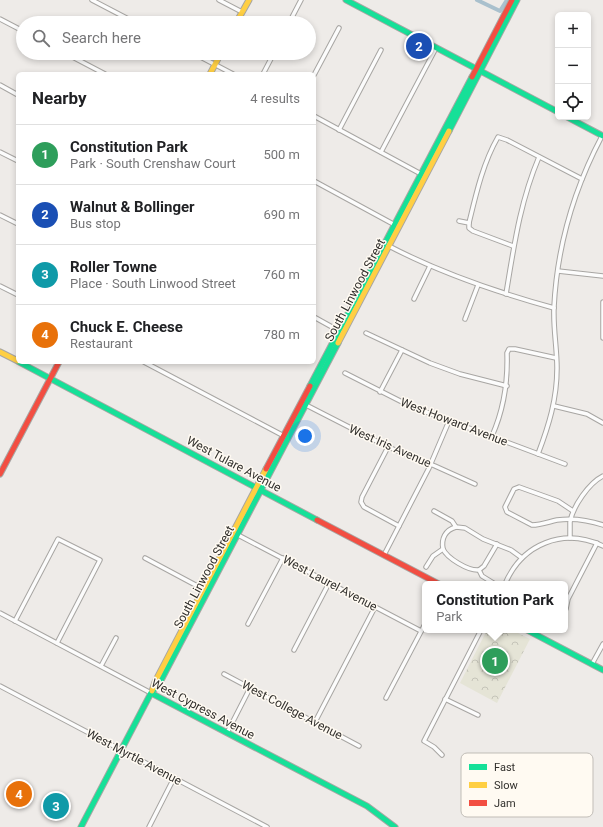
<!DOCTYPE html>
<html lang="en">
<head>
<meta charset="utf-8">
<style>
	:root { --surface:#fff; --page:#f2f2f2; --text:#202124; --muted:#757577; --line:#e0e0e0; --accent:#ea580c }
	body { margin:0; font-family:Roboto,sans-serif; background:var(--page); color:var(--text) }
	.controls { position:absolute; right:12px; top:12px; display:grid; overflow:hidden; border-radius:6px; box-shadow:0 2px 6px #0003 }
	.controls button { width:36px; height:36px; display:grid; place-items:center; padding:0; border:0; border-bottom:1px solid var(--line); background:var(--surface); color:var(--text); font:20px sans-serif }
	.you { position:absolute; left:305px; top:436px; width:14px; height:14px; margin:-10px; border:3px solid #fff; border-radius:50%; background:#1a73e8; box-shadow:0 0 0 6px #1a73e833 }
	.badge { display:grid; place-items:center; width:26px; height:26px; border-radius:50%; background:var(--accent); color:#fff; font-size:13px; font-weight:700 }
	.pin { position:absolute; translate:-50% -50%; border:2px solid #fff; box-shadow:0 1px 4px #0006 }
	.popup { position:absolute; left:422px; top:581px; width:146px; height:52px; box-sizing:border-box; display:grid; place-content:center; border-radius:6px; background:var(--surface); filter:drop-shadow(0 1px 3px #0005); font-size:13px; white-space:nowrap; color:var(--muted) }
	.popup b { font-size:15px; color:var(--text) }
	.popup::after { content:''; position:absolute; left:50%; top:100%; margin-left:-8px; border:8px solid transparent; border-top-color:var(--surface) }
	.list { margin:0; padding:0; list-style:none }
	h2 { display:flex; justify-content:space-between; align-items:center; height:52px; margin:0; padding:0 16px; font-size:17px }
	h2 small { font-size:13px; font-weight:400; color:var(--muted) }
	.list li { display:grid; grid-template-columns:26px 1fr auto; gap:12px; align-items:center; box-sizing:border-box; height:60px; padding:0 16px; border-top:1px solid var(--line) }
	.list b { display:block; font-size:15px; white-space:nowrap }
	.list p { margin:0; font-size:13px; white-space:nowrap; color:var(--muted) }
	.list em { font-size:13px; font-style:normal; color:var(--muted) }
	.icon { flex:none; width:22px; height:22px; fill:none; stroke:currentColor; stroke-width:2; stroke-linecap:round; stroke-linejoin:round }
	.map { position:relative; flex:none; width:603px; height:827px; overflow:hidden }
	.search { position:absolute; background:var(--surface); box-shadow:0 2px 6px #0003; left:16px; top:16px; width:300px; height:44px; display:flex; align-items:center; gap:10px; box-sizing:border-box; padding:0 14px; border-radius:22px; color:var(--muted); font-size:15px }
	.panel { position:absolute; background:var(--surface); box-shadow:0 2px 6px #0003; left:16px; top:72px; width:300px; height:292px; border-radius:6px }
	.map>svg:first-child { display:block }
</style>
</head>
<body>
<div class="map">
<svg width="603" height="827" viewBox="0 0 603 827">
	<defs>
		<pattern id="forest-crowns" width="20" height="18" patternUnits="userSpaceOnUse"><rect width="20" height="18" fill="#e5e4d6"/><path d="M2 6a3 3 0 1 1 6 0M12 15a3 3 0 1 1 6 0" fill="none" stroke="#c5c4b8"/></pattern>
	</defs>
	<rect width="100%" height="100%" fill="#eeebe8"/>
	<path fill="url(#forest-crowns)" d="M487 630H512L530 639 497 703 460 683Z"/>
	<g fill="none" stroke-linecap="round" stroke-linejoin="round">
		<path stroke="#a9c0cd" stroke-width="4" d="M477 0 500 11 507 0"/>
		<defs>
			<g id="street">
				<path d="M92 0 136 23"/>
				<path d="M219 0 242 12"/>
				<path d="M0 19 23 31"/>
				<path d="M289 23 301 0"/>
				<path d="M65 53 105 74"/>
				<path d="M193 53 233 74"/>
				<path d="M263 74 274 53"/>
				<path d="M314 75 339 28"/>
				<path d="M0 85 18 95"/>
				<path d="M314 116 421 174"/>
				<path d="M339 130 381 50"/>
				<path d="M0 152 18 161"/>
				<path d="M381 152 436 48"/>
				<path d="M314 181 395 225"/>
				<path d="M0 215 18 224"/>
				<path d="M459 221 469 223V228L473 231 513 246"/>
				<path d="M469 223C476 194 483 163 498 137L507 140 582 179"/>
				<path d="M387 245C440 273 496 292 554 308"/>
				<path d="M558 271 603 276"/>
				<path d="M0 286 18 295"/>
				<path d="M506 294C514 246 520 202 539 157"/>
				<path d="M414 299 430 266"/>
				<path d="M603 302V338"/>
				<path d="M314 317 341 332"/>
				<path d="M465 319 478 285"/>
				<path d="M366 333 430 363 460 374 507 386"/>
				<path d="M144 362 284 436"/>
				<path d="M345 373 410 406 565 464"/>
				<path d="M380 392 402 350"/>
				<path d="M306 405 388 447 435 466 475 484"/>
				<path d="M554 406 587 414 603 423"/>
				<path d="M492 436C504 409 508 382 507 353L509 349H515L556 358"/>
				<path d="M388 447 362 497 361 502 364 507 399 526"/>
				<path d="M538 454C549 425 557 399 557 368 557 348 553 328 554 307 557 248 574 189 602 136"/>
				<path d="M434 511 452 521 456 527 465 528 483 539 511 550 522 558"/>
				<path d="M573 511 558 501 519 487 514 489 505 507 507 512 532 525C541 525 548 522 557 520 573 518 588 520 603 525"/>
				<path d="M238 535 421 631"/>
				<path d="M570 538C570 532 570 527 570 522 573 506 589 483 603 476"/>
				<path d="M443 549C447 558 468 571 479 570L482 576 495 584"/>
				<path d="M384 555 429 468 449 421"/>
				<path d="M145 558 203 589"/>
				<path d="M426 567 433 556 443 549C441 539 445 530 456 527"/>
				<path d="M479 570 484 566 497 544"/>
				<path d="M505 584C522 544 563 527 603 546"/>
				<path d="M566 609 568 599 597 543"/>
				<path d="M0 613 151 693"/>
				<path d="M15 621 58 539 100 560 57 643"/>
				<path d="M248 624 283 558"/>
				<path d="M294 650 329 583"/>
				<path d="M592 664 603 644"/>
				<path d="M101 666 116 638"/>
				<path d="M224 674 359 746"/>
				<path d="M0 686 267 827"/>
				<path d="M386 698 425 624"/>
				<path d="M445 699 478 715"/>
				<path d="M315 722 375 607"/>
				<path d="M227 733 250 688"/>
				<path d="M442 755 434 747 424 741 481 630"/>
				<path d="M149 827 174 778"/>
			</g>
			<g id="fast">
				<path d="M346 0 558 112"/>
				<path d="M567 117 603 136"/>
				<path d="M449 131 517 0"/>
				<path d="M19 362 317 520"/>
				<path d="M310 386 472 77"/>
				<path d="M527 630 603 670"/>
				<path d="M151 693 367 806 395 827"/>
				<path d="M81 827 151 693 159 684 338 343"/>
			</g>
			<g id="slow">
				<path d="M236 23 249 0"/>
				<path d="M210 74 221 53"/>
				<path d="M338 343 449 131"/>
				<path d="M0 352 18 361"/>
				<path d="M152 691 155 682 266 469"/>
			</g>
			<g id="jam">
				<path d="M472 77 512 0"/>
				<path d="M266 469 310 386"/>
				<path d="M0 474 59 362"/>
				<path d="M317 520 439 584"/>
			</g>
		</defs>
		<use href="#street" stroke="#a8a6a3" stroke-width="5.5"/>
		<use href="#fast" stroke="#a8a6a3" stroke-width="7"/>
		<use href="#slow" stroke="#a8a6a3" stroke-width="7"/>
		<use href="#jam" stroke="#a8a6a3" stroke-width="7"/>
		<use href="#street" stroke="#fcfcfc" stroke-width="3.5"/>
		<use href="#fast" stroke="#16e098" stroke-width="5"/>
		<use href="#slow" stroke="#ffcf43" stroke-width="5"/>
		<use href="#jam" stroke="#f24e42" stroke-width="5"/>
	</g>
	<g text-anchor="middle" stroke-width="3" stroke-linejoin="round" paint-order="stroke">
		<g font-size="12" fill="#312f2c" stroke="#fffaf2">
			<text transform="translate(355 290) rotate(-62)" y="4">South Linwood Street</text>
			<text transform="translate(454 422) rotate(21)" y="4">West Howard Avenue</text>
			<text transform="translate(390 446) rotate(24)" y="4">West Iris Avenue</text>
			<text transform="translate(234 464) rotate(28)" y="4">West Tulare Avenue</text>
			<text transform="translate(204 577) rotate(-62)" y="4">South Linwood Street</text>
			<text transform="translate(330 583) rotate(28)" y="4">West Laurel Avenue</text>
			<text transform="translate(203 709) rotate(28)" y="4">West Cypress Avenue</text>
			<text transform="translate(292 710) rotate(28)" y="4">West College Avenue</text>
			<text transform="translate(134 757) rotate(28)" y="4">West Myrtle Avenue</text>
		</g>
	</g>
	<rect x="461" y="753" width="132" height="64" rx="6" fill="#fffaf2" stroke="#c1bdb7" stroke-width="1"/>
	<rect x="469" y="764" width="18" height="6" fill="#16e098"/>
	<rect x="469" y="782" width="18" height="6" fill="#ffcf43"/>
	<rect x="469" y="800" width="18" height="6" fill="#f24e42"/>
	<g font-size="11" fill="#312f2c">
		<text x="494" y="771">Fast</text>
		<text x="494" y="789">Slow</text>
		<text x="494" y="807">Jam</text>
	</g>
</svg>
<div class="controls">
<button>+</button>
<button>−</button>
<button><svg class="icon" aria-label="locate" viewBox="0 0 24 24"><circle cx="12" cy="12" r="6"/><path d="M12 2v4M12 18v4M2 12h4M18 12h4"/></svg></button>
</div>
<div class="you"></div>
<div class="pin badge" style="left:495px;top:661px;background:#2e9e5b">1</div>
<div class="popup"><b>Constitution Park</b>Park</div>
<div class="pin badge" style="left:419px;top:46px;background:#1a4fb4">2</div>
<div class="pin badge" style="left:56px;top:806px;background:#0f9aa8">3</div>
<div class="pin badge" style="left:19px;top:794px;background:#e8710a">4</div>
<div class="search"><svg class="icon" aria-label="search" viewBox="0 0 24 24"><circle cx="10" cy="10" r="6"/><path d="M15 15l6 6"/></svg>Search here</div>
<section class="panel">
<h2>Nearby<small>4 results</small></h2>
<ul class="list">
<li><span class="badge" style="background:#2e9e5b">1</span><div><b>Constitution Park</b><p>Park · South Crenshaw Court</p></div><em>500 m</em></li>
<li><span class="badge" style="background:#1a4fb4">2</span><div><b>Walnut &amp; Bollinger</b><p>Bus stop</p></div><em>690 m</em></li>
<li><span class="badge" style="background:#0f9aa8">3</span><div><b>Roller Towne</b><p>Place · South Linwood Street</p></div><em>760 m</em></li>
<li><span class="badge" style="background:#e8710a">4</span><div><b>Chuck E. Cheese</b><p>Restaurant</p></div><em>780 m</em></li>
</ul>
</section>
</div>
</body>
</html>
